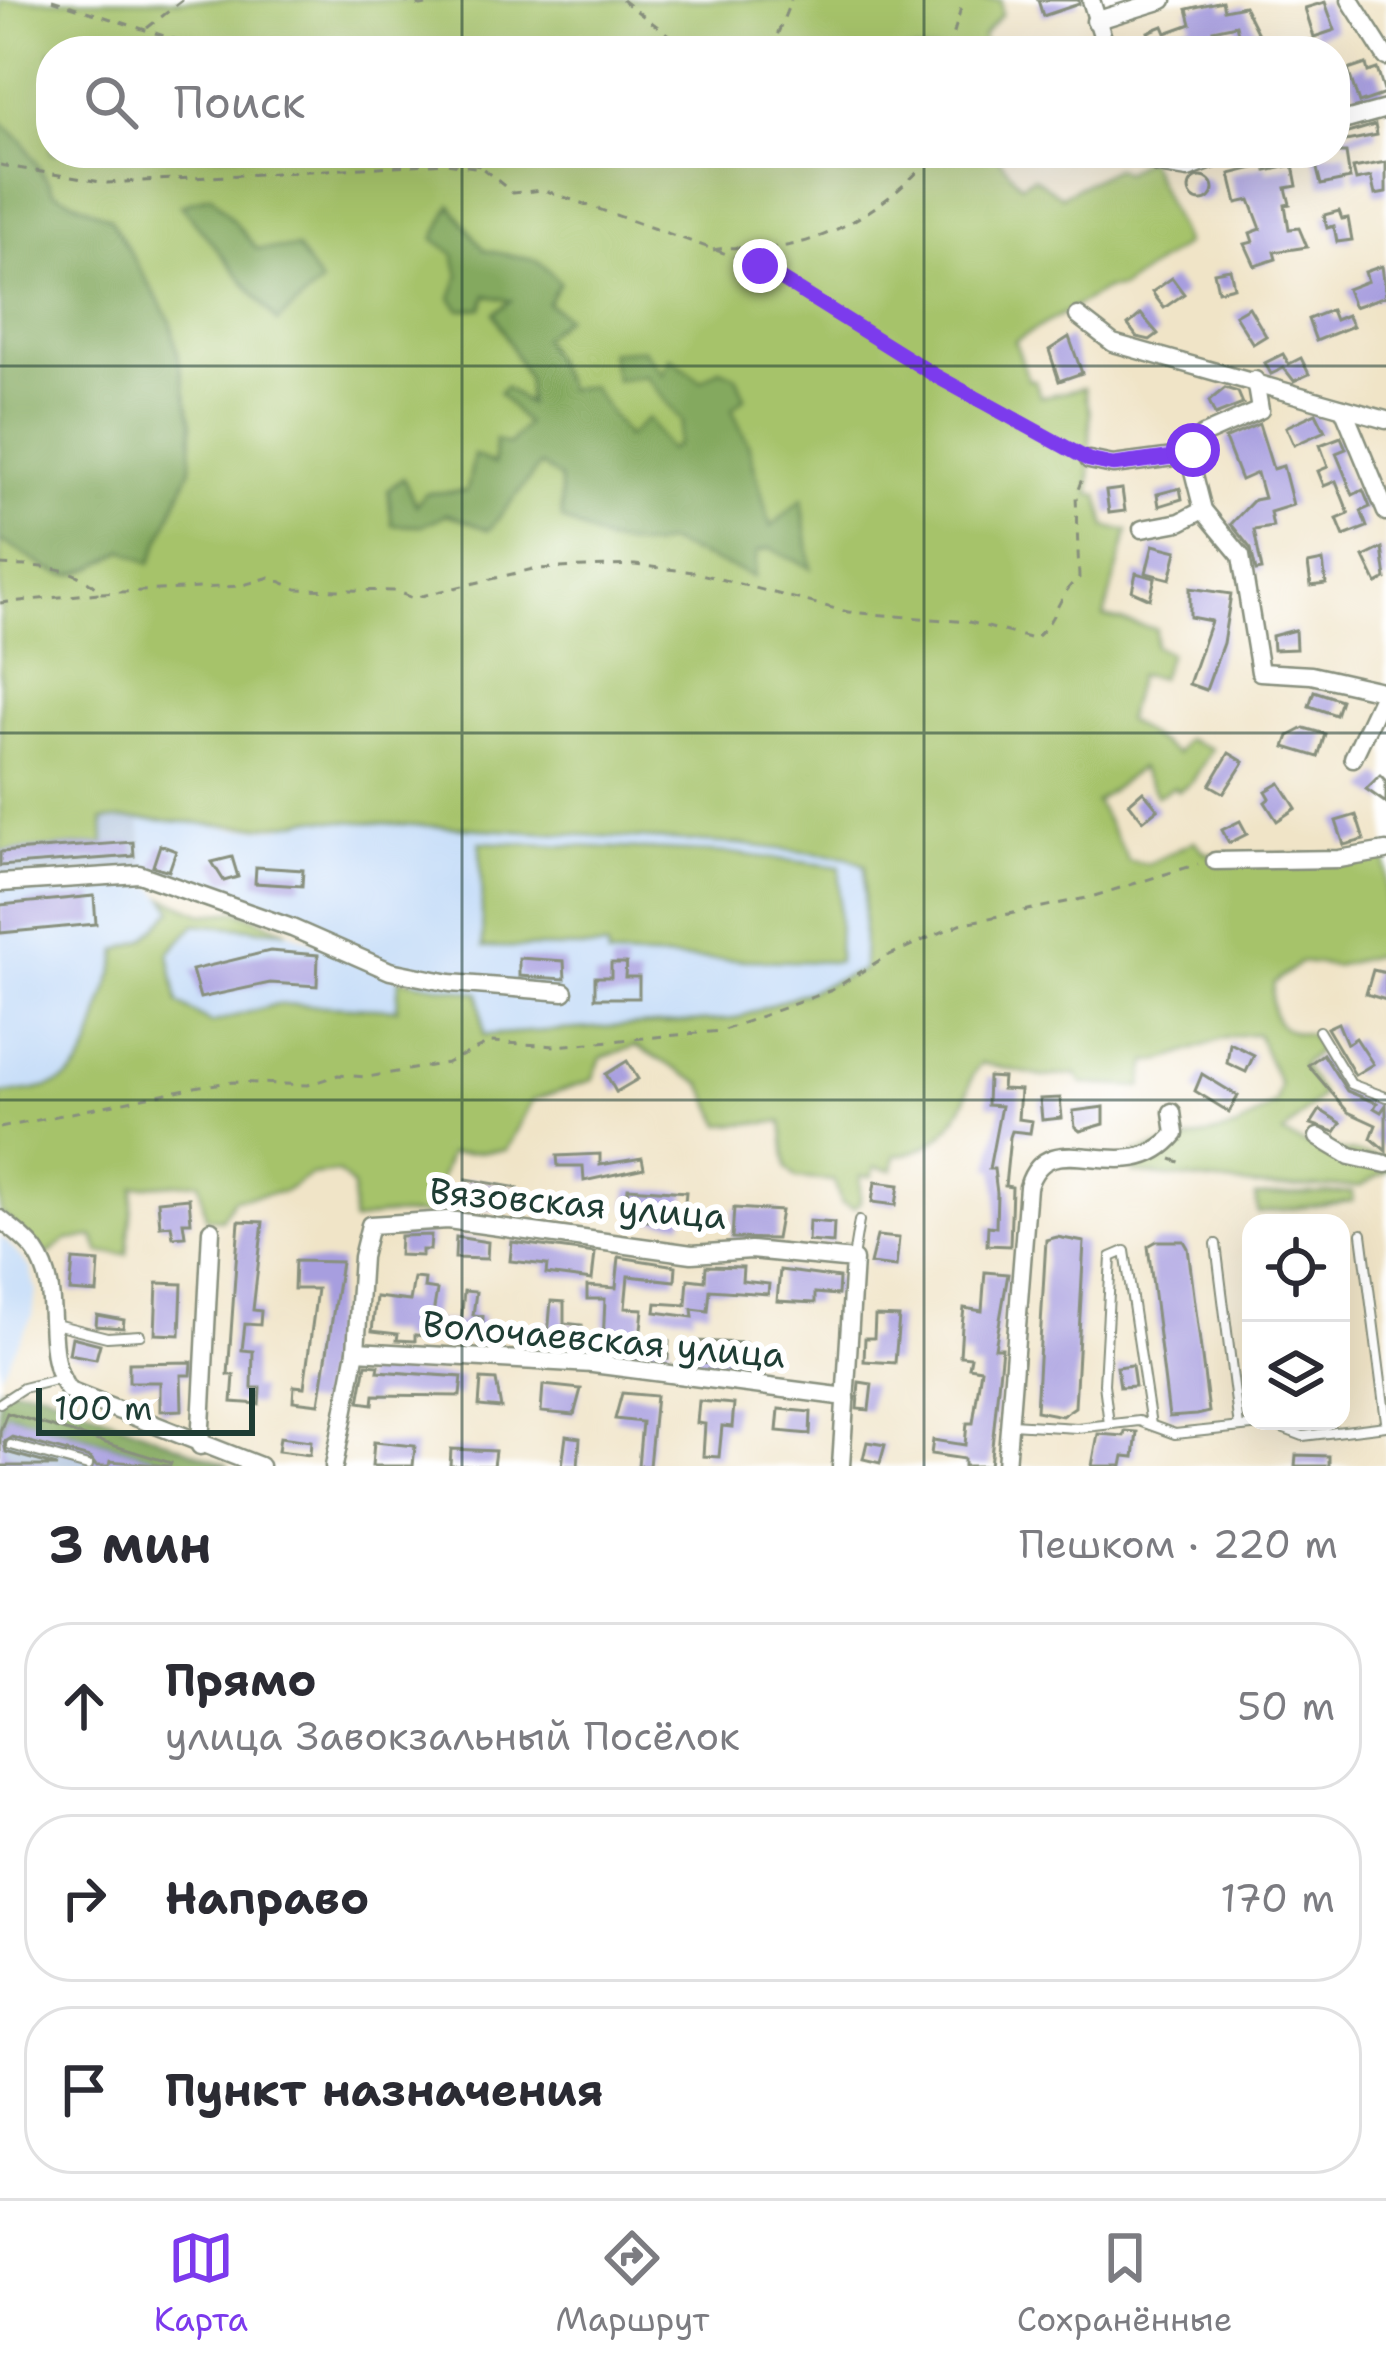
<!DOCTYPE html>
<html lang="ru">
<head>
<meta charset="utf-8">
<style>
	:root { --surface:#fff; --page:#f7f7f7; --text:#2b2b33; --muted:#7c7c81; --line:#e1e1e2; --accent:#7c3aed }
	body { margin:0; font-family:"Shantell Sans",sans-serif; background:var(--page); color:var(--text) }
	.controls { position:absolute; right:36px; bottom:36px; display:grid; overflow:hidden; border-radius:24px; box-shadow:0 12px 48px #0002 }
	.controls button { width:108px; height:108px; display:grid; place-items:center; padding:0; border:0; border-bottom:3px solid var(--line); background:var(--surface); color:var(--text); font:60px sans-serif }
	.scale { position:absolute; left:36px; bottom:30px; width:219px; box-sizing:border-box; padding-left:12px; border:6px solid #1f3d34; border-top:0; font-size:33px; line-height:42px; white-space:nowrap; color:#1f3d34; -webkit-text-stroke:9px #fff; paint-order:stroke }
	.stop { position:absolute; width:36px; height:36px; margin:-27px; border:9px solid #7c3aed; border-radius:50%; background:#fff }
	.stop.end { background:#7c3aed; border-color:#fff; box-shadow:0 3px 12px #0008 }
	.list { margin:0; padding:0; list-style:none }
	h2 { display:flex; justify-content:space-between; align-items:center; height:156px; margin:0; padding:0 48px; font-size:51px }
	h2 small { font-size:39px; font-weight:400; color:var(--muted) }
	.list li { display:grid; grid-template-columns:78px 1fr auto; gap:36px; align-items:center; box-sizing:border-box; height:168px; margin:0 24px 24px; padding:0 24px; border:3px solid var(--line); border-radius:48px }
	.list b { display:block; font-size:45px; white-space:nowrap }
	.list p { margin:0; font-size:39px; white-space:nowrap; color:var(--muted) }
	.list em { font-size:39px; font-style:normal; color:var(--muted) }
	.icon { flex:none; width:66px; height:66px; fill:none; stroke:currentColor; stroke-width:2; stroke-linecap:round; stroke-linejoin:round }
	.map { position:relative; flex:none; width:1386px; height:1466px; overflow:hidden }
	.search { position:absolute; background:var(--surface); box-shadow:0 12px 48px #0002; left:36px; right:36px; top:36px; height:132px; display:flex; align-items:center; gap:30px; box-sizing:border-box; padding:0 42px; border-radius:48px; color:var(--muted); font-size:45px }
	.sheet { height:732px; background:var(--surface) }
	nav { display:flex; justify-content:space-around; align-items:center; box-sizing:border-box; height:168px; border-top:3px solid var(--line); background:var(--surface); font-size:33px; color:var(--muted) }
	nav a { display:grid; justify-items:center; gap:6px }
	nav .on { color:var(--accent) }
	.map>svg:first-child { display:block }
</style>
</head>
<body>
<div class="map">
<svg width="1386" height="1466" viewBox="0 0 1386 1466">
	<rect width="100%" height="100%" fill="#fff"/>
	<filter id="ink" filterUnits="userSpaceOnUse"><feTurbulence type="fractalNoise" baseFrequency=".00833" numOctaves="2"/><feDisplacementMap in="SourceGraphic" scale="24" xChannelSelector="R" yChannelSelector="G"/><feConvolveMatrix kernelMatrix="1 2 1 2 8 2 1 2 1" color-interpolation-filters="sRGB"/></filter>
	<filter id="wash" filterUnits="userSpaceOnUse"><feTurbulence type="fractalNoise" baseFrequency=".004" numOctaves="4" result="noise"/><feDisplacementMap in="SourceGraphic" scale="48" xChannelSelector="R" yChannelSelector="G"/><feGaussianBlur stdDeviation="2.7" result="paint"/><feColorMatrix in="noise" values="0 0 0 0 0 0 0 0 0 0 0 0 0 0 0 0 0 1.4 0 .05"/><feComposite in="paint" operator="in"/></filter>
	<g filter="url(#wash)">
		<rect width="100%" height="100%" fill="#f0e4c7"/>
		<g fill="#c6ddf8">
			<path d="M140 817 239 829 277 828 309 819 738 844 846 857 865 864 863 970 735 1019 483 1035 403 970 210 887 144 870Z"/>
			<path d="M116 877 154 887 173 910 144 940 119 950 117 974 103 1000 97 1034 73 1077 54 1090 0 1094V886Z"/>
			<path d="M203 922 287 931 399 979 397 1009 277 1004 211 1024 178 1003 169 953 195 924Z"/>
			<path d="M0 1235 30 1268 36 1291 33 1315 0 1375Z"/>
		</g>
		<g fill="#b4c6dd">
			<path d="M140 817 144 870 0 877V852L104 843 102 821Z"/>
			<path d="M7 1413 182 1466H0V1432Z"/>
		</g>
		<g fill="#a6c36a" stroke="#62804f" stroke-width="3">
			<path d="M0 0H1001L1002 14 983 36 985 51H51V153H994L1021 185 1033 177 1061 196 1115 168 1124 173 1147 158 1185 244 1121 288 1106 289 1015 341 1028 380H1035L1040 397 1084 388 1090 413V494L1099 496 1106 527 1128 531 1104 617 1156 629 1155 646 1169 653 1160 678 1138 675 1126 720 1176 754 1186 739 1212 749 1192 782 1178 791 1174 787 1157 796 1140 768 1096 802 1129 861 1148 864 1195 841 1205 853 1214 854 1386 857V953L1335 966 1301 962 1274 983C1268 1015 1275 1033 1310 1034L1320 1049 1302 1064 1322 1095 1283 1134C1318 1155 1347 1147 1386 1160V1172L1360 1186 1276 1188 1134 1173 1135 1153 1237 1128 1276 1103 1280 1085 1257 1034C1215 1033 1188 1059 1147 1062L1142 1087 1082 1084 1076 1074 1043 1077 981 1063C968 1077 970 1091 962 1107 947 1136 926 1153 895 1155L893 1170 875 1167 872 1176H860V1202L854 1208 841 1203 834 1181 796 1178 787 1168 782 1122 722 1125 702 1084 636 1046 601 1058 592 1080 532 1100 506 1150 449 1154 438 1185 444 1214 381 1215 353 1222V1187L338 1172 311 1175 283 1192 234 1199 221 1219 206 1218 199 1182 134 1187 127 1254 100 1253 94 1237 67 1240 47 1255 0 1212V1094C75 1088 84 1078 102 1005 107 985 117 972 118 950L144 940 173 910 165 898 203 914 238 911 287 931 195 924 169 953 178 1003 211 1023 277 1004 397 1009 399 979 479 993 484 1035 735 1019 863 970 865 865 846 857 738 844 310 819C240 838 173 813 103 820L104 844 0 852V540C61 573 57 593 124 550L171 322 110 219 54 192 23 142 0 121Z"/>
			<path d="M480 842 730 853 840 867 838 962 608 957 607 948 483 947Z"/>
			<path d="M1353 1192V1201L1258 1213 1256 1196Z"/>
		</g>
		<g fill="#84a95e" stroke="#527349" stroke-width="3">
			<path d="M0 121 23 142 54 192 110 218 171 322 192 423 191 468 150 564 124 550C57 592 62 573 0 540Z"/>
			<path d="M211 195 257 249 297 248 321 284 277 322 181 205Z"/>
			<path d="M451 205 484 250 538 261 560 282 548 303 566 317 542 338 567 389 591 386 627 437 648 418 668 450 677 445 682 422 646 376 616 380 610 352 643 349 663 375 670 357 701 381 720 369 736 376 745 397 732 409 748 444 771 527 802 499 811 568 770 548 757 552 754 577 666 542 650 547 606 542 562 519 560 478 540 465 489 530 447 514 422 526 392 525 388 490 403 478 416 505 426 493 467 491 474 455 494 464 495 440 509 445 526 424 499 393 505 387 528 404 527 378 494 313 511 301 486 295 482 308 460 310 451 298 459 276 454 254 434 239Z"/>
			<path d="M0 1387 40 1390 229 1466H182L8 1413 0 1431Z"/>
		</g>
		<g id="blocks">
			<g fill="#a79edf">
				<path d="M1038 0H1079V4L1043 16Z"/>
				<path d="M1222 1 1224 10 1244 6 1262 42 1241 46 1236 25 1213 30 1219 51H1123L1150 39 1148 32 1163 26 1166 33 1191 24 1187 9Z"/>
				<path d="M1325 2 1335 30 1314 37 1305 8Z"/>
				<path d="M1366 64 1368 72 1377 69 1385 94 1359 103 1348 70Z"/>
				<path d="M1375 125 1377 135 1346 141 1344 134Z"/>
				<path d="M1313 153H1346L1350 179 1321 185Z"/>
				<path d="M1386 162V193L1375 195 1371 177 1356 180 1353 168Z"/>
				<path d="M1266 165 1267 171 1293 165 1297 186 1286 188 1290 204 1285 205 1289 229 1299 228 1307 247 1274 252 1276 259 1255 266 1245 244 1253 242 1250 233 1261 229 1250 200 1237 203 1230 174Z"/>
				<circle cx="1201" cy="189" r="12"/>
				<path d="M1339 211 1342 219 1348 218 1352 240 1337 242 1334 226 1327 228 1324 215Z"/>
				<path d="M1382 266 1386 296 1354 307 1347 289 1368 281 1365 272Z"/>
				<path d="M1230 269 1234 287 1218 291 1214 272Z"/>
				<path d="M1172 278 1184 294 1164 308 1152 292Z"/>
				<path d="M1249 307 1266 336 1253 344 1235 315Z"/>
				<path d="M1331 310 1335 320 1347 315 1353 326 1316 341 1308 319Z"/>
				<path d="M1141 314 1158 334 1150 340 1137 337 1128 325Z"/>
				<path d="M1069 337 1082 373 1059 381 1049 350Z"/>
				<path d="M1283 354 1289 364 1301 358 1309 374 1294 381 1284 368 1271 374 1265 363Z"/>
				<path d="M1225 388 1238 392 1243 404 1215 415 1209 401Z"/>
				<path d="M1316 413 1325 431 1294 445 1286 427Z"/>
				<path d="M1259 424 1273 469 1283 466 1293 505 1270 512 1273 527 1254 530 1262 570 1256 571 1251 549 1231 524 1254 500 1264 498 1257 473 1241 480 1225 439Z"/>
				<path d="M1341 437 1346 449 1336 453 1353 495 1363 490 1370 507 1361 511 1367 527 1344 536 1337 519 1349 514 1336 481 1324 486 1318 471 1328 467 1320 445Z"/>
				<path d="M1180 488 1182 499 1159 506 1157 494Z"/>
				<path d="M1122 489 1125 511 1109 513 1106 491Z"/>
				<path d="M1153 545 1177 551 1170 579 1146 573Z"/>
				<path d="M1382 548 1386 579 1377 584 1364 557Z"/>
				<path d="M1323 561 1326 584 1311 586 1308 564Z"/>
				<path d="M1136 573 1155 578 1150 599 1132 591Z"/>
				<path d="M1190 588 1231 594 1223 643 1206 690 1189 684 1211 621 1190 617Z"/>
				<path d="M1295 630 1296 649 1273 650 1272 636Z"/>
				<path d="M1314 691 1341 700 1336 715 1309 706Z"/>
				<path d="M1304 728 1325 734 1318 757 1285 747 1289 736Z"/>
				<path d="M1229 753 1244 762 1224 793 1210 785Z"/>
				<path d="M1380 775 1386 781V803L1366 789Z"/>
				<path d="M1280 783 1296 808 1277 821 1265 802 1270 798 1266 791Z"/>
				<path d="M1143 791 1158 809 1143 821 1129 803Z"/>
				<path d="M1356 815 1364 840 1344 845 1336 821Z"/>
				<path d="M1240 821 1247 834 1229 843 1222 830Z"/>
				<path d="M133 842 134 856 0 866V852Z"/>
				<path d="M160 845 176 851 169 871 153 866Z"/>
				<path d="M232 857 238 877 224 881 212 862Z"/>
				<path d="M256 867 303 870 302 886 255 883Z"/>
				<path d="M94 896 96 924 0 933V905Z"/>
				<path d="M270 951 318 955 317 986 270 983 200 998 192 970Z"/>
				<path d="M519 958 564 961 565 979 519 976Z"/>
				<path d="M611 963H626L625 977H639V998H595V977H611Z"/>
				<path d="M1373 970 1386 973V1000L1366 994Z"/>
				<path d="M1338 1023 1347 1044 1356 1038 1373 1064 1355 1075 1327 1028Z"/>
				<path d="M1230 1043 1254 1055 1246 1072 1227 1063Z"/>
				<path d="M1323 1054 1347 1091 1377 1103 1374 1108 1381 1112 1386 1105V1151L1371 1138 1376 1125 1348 1112 1308 1065Z"/>
				<path d="M627 1061 638 1079 616 1092 606 1074Z"/>
				<path d="M1202 1074 1238 1096 1229 1112 1195 1091Z"/>
				<path d="M988 1077 1003 1078 1002 1089 1020 1090 1018 1119 1032 1121 1030 1133 1012 1131 1010 1137 1005 1186 1012 1187 1010 1246 987 1245 988 1226 996 1227 997 1193 994 1169H989L1001 1106 987 1105Z"/>
				<path d="M1060 1098 1062 1118 1042 1120 1040 1099Z"/>
				<path d="M1104 1107V1124L1080 1131 1075 1127 1073 1111Z"/>
				<path d="M1320 1110 1341 1123 1335 1132 1311 1124Z"/>
				<path d="M600 1154V1165L642 1158 644 1168 584 1181 583 1166H558L557 1156Z"/>
				<path d="M467 1179 518 1188 517 1210 465 1208Z"/>
				<path d="M875 1182 899 1185 896 1205 872 1202Z"/>
				<path d="M628 1188 686 1192 683 1223 634 1220 635 1207H626Z"/>
				<path d="M189 1198 191 1222H183L185 1236 173 1237 171 1225 160 1226 158 1201Z"/>
				<path d="M734 1208 781 1211 776 1239 732 1238Z"/>
				<path d="M239 1221 263 1222 253 1310 261 1311 260 1325 245 1324 242 1350 253 1351 252 1388H260L259 1404 232 1402 234 1375H228Z"/>
				<path d="M809 1221 834 1223 833 1243 808 1241Z"/>
				<path d="M431 1235 430 1250H422V1256L399 1255 400 1236Z"/>
				<path d="M877 1236 899 1238 896 1267 870 1264Z"/>
				<path d="M456 1237 488 1242 487 1259 455 1258Z"/>
				<path d="M1057 1237 1084 1242 1075 1407 1062 1416 1036 1411 1046 1240Z"/>
				<path d="M1157 1241H1184L1188 1248 1209 1412 1197 1415 1169 1417 1148 1246Z"/>
				<path d="M512 1242 595 1253 592 1280 546 1274 547 1265 510 1261Z"/>
				<path d="M619 1257 676 1266 675 1281 628 1276 625 1308 643 1309 640 1340 669 1341 668 1359 596 1352 597 1344H603L605 1299H587V1286L616 1288Z"/>
				<path d="M73 1260 99 1262 97 1293 70 1291Z"/>
				<path d="M295 1261 341 1262 319 1404 293 1401 294 1386 304 1387 317 1289H294Z"/>
				<path d="M706 1266 743 1267 742 1281 769 1284 768 1294 710 1290 708 1311 692 1309 693 1317 655 1312 656 1303 686 1305 688 1279 705 1281Z"/>
				<path d="M780 1270 839 1278 838 1295 815 1293V1303L777 1301Z"/>
				<path d="M985 1272 1008 1274 995 1348H1002L990 1466H964V1459L931 1454 933 1440 965 1445 967 1423H973L981 1369 969 1367 971 1357 960 1356 962 1326 964 1308 982 1311Z"/>
				<path d="M414 1278 425 1279 424 1288 437 1290 432 1320 461 1323 464 1291 476 1292 473 1315 483 1316 482 1341 415 1335V1341L397 1340 398 1334 372 1331 376 1297 410 1301Z"/>
				<path d="M157 1283 182 1284 180 1335 155 1334Z"/>
				<path d="M551 1301 564 1302V1323L582 1325 580 1350 547 1347Z"/>
				<path d="M97 1315 124 1320 123 1328 96 1326Z"/>
				<path d="M875 1316 899 1317 895 1363 864 1361 865 1338H874Z"/>
				<path d="M72 1337 100 1344 96 1359 69 1354Z"/>
				<path d="M695 1341 745 1343 743 1368 693 1362Z"/>
				<path d="M192 1362 191 1375H181L182 1410 160 1411V1382H129V1363Z"/>
				<path d="M366 1364 379 1365 378 1371 462 1377 460 1396 374 1395 373 1404 359 1402Z"/>
				<path d="M1132 1365 1135 1386 1120 1387 1117 1367Z"/>
				<path d="M481 1379 496 1380 501 1408 479 1406Z"/>
				<path d="M859 1382 872 1384 869 1410 857 1409Z"/>
				<path d="M543 1385 581 1389 574 1415 541 1412Z"/>
				<path d="M622 1393 656 1396 649 1466H638L642 1422 615 1419Z"/>
				<path d="M699 1401 734 1404 732 1427 722 1426 719 1457 703 1456 705 1424 697 1423Z"/>
				<path d="M779 1409 811 1412 810 1434 777 1431Z"/>
				<path d="M7 1413 171 1463 170 1466 110 1461 109 1466H96L90 1458 12 1437 4 1442 6 1452 57 1466H0V1431Z"/>
				<path d="M1125 1431 1137 1432 1134 1457 1124 1456 1122 1466H1092L1098 1434 1124 1436Z"/>
				<path d="M566 1436 580 1438 578 1466H562Z"/>
				<path d="M280 1437 311 1441 310 1455 278 1451Z"/>
				<path d="M374 1442 415 1446 413 1466H372Z"/>
				<path d="M867 1442 885 1445 880 1463 863 1459Z"/>
				<path d="M451 1449 495 1451 493 1466H450Z"/>
				<path d="M1296 1455 1329 1456V1466H1295Z"/>
			</g>
		</g>
	</g>
	<g filter="url(#ink)">
		<use href="#blocks" fill-opacity="0" stroke="#88907e" stroke-width="3"/>
		<g fill="none" stroke-linecap="round" stroke-linejoin="round">
			<defs>
				<g id="lane">
					<path d="M1319 1031 1351 1084 1386 1097"/>
					<path d="M1362 1234 1386 1421"/>
					<path d="M1216 1244 1239 1427"/>
					<path d="M853 1258 859 1221"/>
					<path d="M55 1324 107 1337 140 1335"/>
					<path d="M0 1403 23 1388 59 1379"/>
					<path d="M1011 1424 1077 1428 1139 1421 1175 1434 1271 1424 1303 1436 1386 1426"/>
					<path d="M1109 1424 1104 1384 1111 1257 1125 1251 1151 1425"/>
					<path d="M11 1445 88 1466"/>
				</g>
				<g id="street">
					<path d="M1091 0 1107 51"/>
					<path d="M1350 0 1386 57"/>
					<path d="M1095 21 1163 0"/>
					<path d="M1335 123 1386 109"/>
					<path d="M1151 153 1157 164 1188 169 1230 153"/>
					<path d="M1078 316 1113 343 1386 420"/>
					<path d="M1343 408 1386 512"/>
					<path d="M1189 455 1203 510 1241 556 1260 672 1311 675 1386 692"/>
					<path d="M1089 460 1113 465 1189 455 1203 435 1260 410 1255 380"/>
					<path d="M1142 529 1180 522 1203 510"/>
					<path d="M1353 758 1384 692"/>
					<path d="M1215 861 1339 859 1386 851"/>
					<path d="M0 883 139 874 292 928 390 971 450 983 564 992"/>
					<path d="M1318 1137 1350 1156 1386 1164"/>
					<path d="M0 1219C12 1229 27 1239 36 1252 65 1293 39 1352 69 1391L260 1466"/>
					<path d="M356 1351 593 1364 846 1397"/>
					<path d="M200 1446 211 1230"/>
					<path d="M334 1466 356 1351 362 1257 370 1225 448 1220 692 1254 751 1250 854 1260 841 1466"/>
					<path d="M1006 1466 1028 1187C1049 1118 1125 1194 1175 1134L1172 1112"/>
				</g>
			</defs>
			<use href="#lane" stroke="#88907e" stroke-width="12"/>
			<use href="#street" stroke="#88907e" stroke-width="21"/>
			<g stroke="#88907e" stroke-width="3" stroke-dasharray="9 9" stroke-linecap="butt">
				<path d="M52 0 211 51"/>
				<path d="M400 0 421 6 455 0"/>
				<path d="M622 0 690 51"/>
				<path d="M147 28 183 0"/>
				<path d="M771 51 791 0"/>
				<path d="M949 51 963 0"/>
				<path d="M456 153 481 167"/>
				<path d="M0 165 107 183 446 163 482 168 513 193 544 190 761 266 936 376 1077 453"/>
				<path d="M713 250C736 245 755 250 778 247 831 242 903 196 933 153"/>
				<path d="M0 565C39 567 73 563 101 593L240 586 270 577 297 589 394 591 413 598 533 569 635 565 693 572 848 612 969 622 1033 639C1057 623 1058 592 1079 578L1076 495 1084 473"/>
				<path d="M0 603 99 593"/>
				<path d="M0 1128 200 1086 234 1082 308 1085 338 1075 368 1077 447 1063 491 1042 556 1046 721 1031 832 990 885 957 960 924 1091 897 1198 864"/>
				<path d="M1171 1159 1188 1165"/>
			</g>
			<use href="#lane" stroke="#fff" stroke-width="8"/>
			<use href="#street" stroke="#fff" stroke-width="16"/>
		</g>
	</g>
	<g fill="none" stroke-linecap="round" stroke-linejoin="round" filter="url(#ink)">
		<path stroke="#7c3aed" stroke-width="15" d="M760 266 936 376 1089 460 1113 465 1189 455 1193 450"/>
	</g>
	<path fill="none" stroke="#1f3d34" stroke-width="3" stroke-opacity="0.55" d="M462 0V51M924 0V51M462 153V1466M924 153V1466M0 366H1386M0 733H1386M0 1100H1386"/>
	<g text-anchor="middle" stroke-width="12" stroke-linejoin="round" paint-order="stroke">
		<g font-size="36" fill="#1f3d34" stroke="#fff">
			<text transform="translate(578 1203) rotate(5)" y="13">Вязовская улица</text>
			<text transform="translate(604 1339) rotate(5)" y="13">Волочаевская улица</text>
		</g>
	</g>
</svg>
<div class="controls">
<button><svg class="icon" aria-label="locate" viewBox="0 0 24 24"><circle cx="12" cy="12" r="6"/><path d="M12 2v4M12 18v4M2 12h4M18 12h4"/></svg></button>
<button><svg class="icon" aria-label="layers" viewBox="0 0 24 24"><path d="M12 4l9 5-9 5-9-5zM3 14l9 5 9-5"/></svg></button>
</div>
<div class="scale">100 m</div>
<div class="stop" style="left:1193px;top:450px"></div>
<div class="stop end" style="left:760px;top:266px"></div>
<div class="search"><svg class="icon" aria-label="search" viewBox="0 0 24 24"><circle cx="10" cy="10" r="6"/><path d="M15 15l6 6"/></svg>Поиск</div>
</div>
<section class="sheet">
<h2>3 мин<small>Пешком · 220 m</small></h2>
<ul class="list">
<li><svg class="icon" aria-label="ahead" viewBox="0 0 24 24"><path d="M12 20V5M6 11l6-6 6 6"/></svg><div><b>Прямо</b><p>улица Завокзальный Посёлок</p></div><em>50 m</em></li>
<li><svg class="icon" aria-label="right" viewBox="0 0 24 24"><path d="M7 20v-9h11M14 6l5 5-5 5"/></svg><div><b>Направо</b></div><em>170 m</em></li>
<li><svg class="icon" aria-label="arrive" viewBox="0 0 24 24"><path d="M6 21V4h12l-3 4 3 4H6"/></svg><div><b>Пункт назначения</b></div></li>
</ul>
</section>
<nav>
<a class="on"><svg class="icon" aria-label="map" viewBox="0 0 24 24"><path d="M3 6l6-2 6 2 6-2v14l-6 2-6-2-6 2zM9 4v14M15 6v14"/></svg>Карта</a>
<a><svg class="icon" aria-label="directions" viewBox="0 0 24 24"><path d="M12 3l9 9-9 9-9-9zM9 14v-3h6M13 9l2 2-2 2"/></svg>Маршрут</a>
<a><svg class="icon" aria-label="saved" viewBox="0 0 24 24"><path d="M7 4h10v16l-5-4-5 4z"/></svg>Сохранённые</a>
</nav>
</body>
</html>
